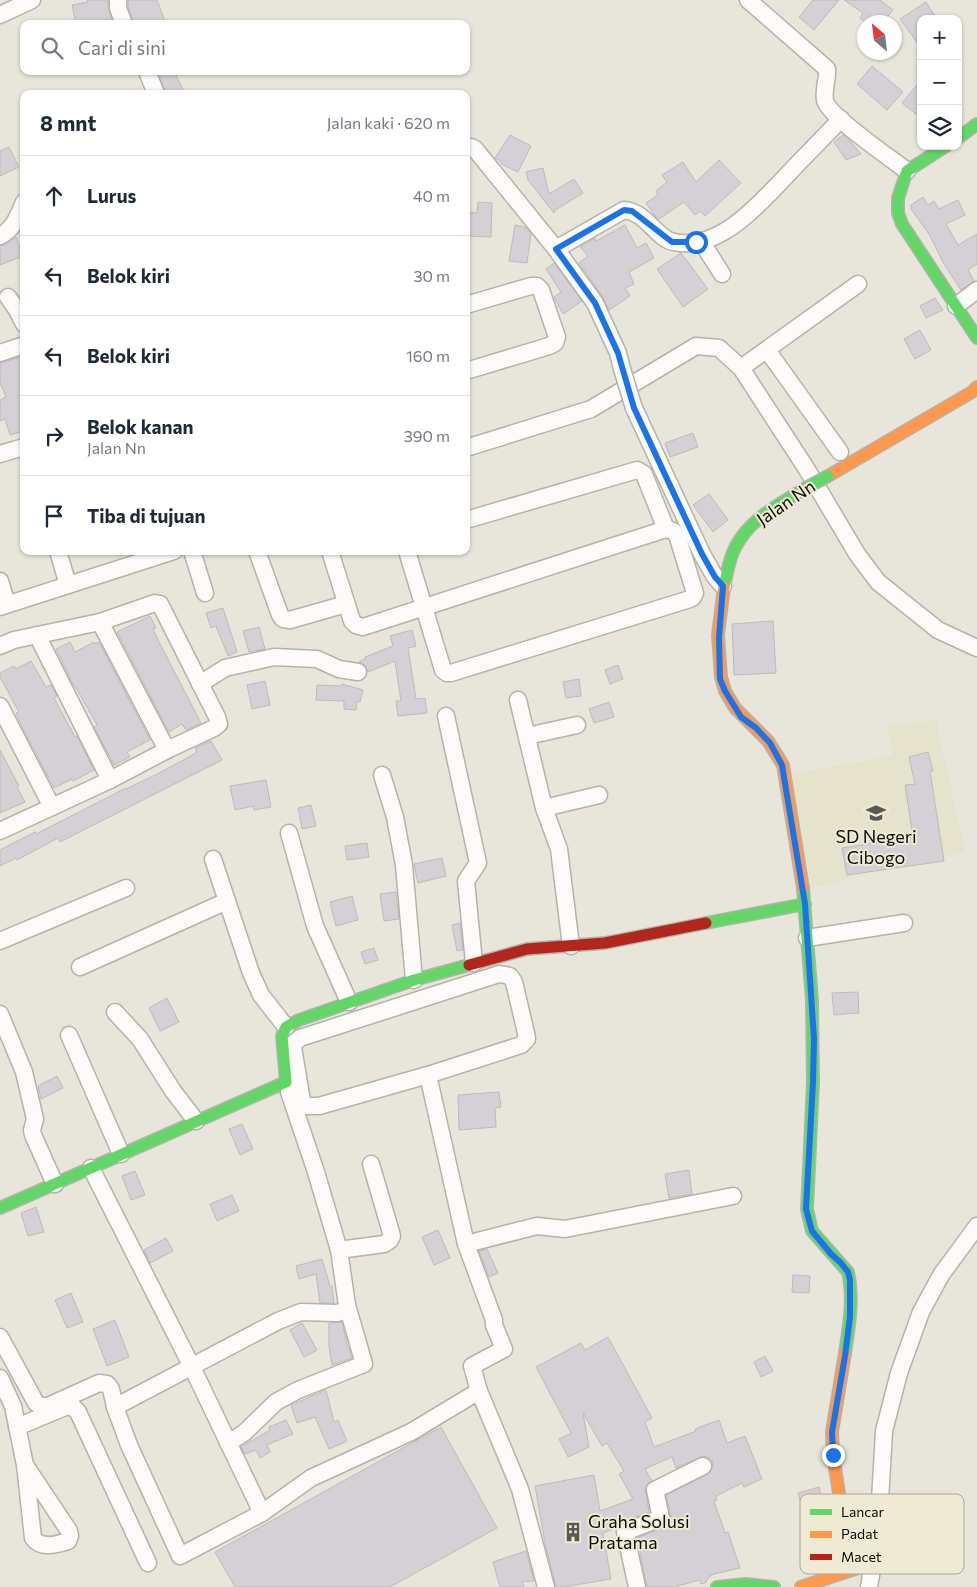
<!DOCTYPE html>
<html lang="id">
<head>
<meta charset="utf-8">
<style>
	:root { --surface:#fff; --page:#f6f6f7; --text:#1f2937; --muted:#747a83; --line:#e0e1e3 }
	body { margin:0; font-family:Commissioner,sans-serif; background:var(--page); color:var(--text) }
	.controls { position:absolute; right:15px; top:15px; display:grid; overflow:hidden; border-radius:10px; box-shadow:0 1px 4px #0004 }
	.controls button { width:45px; height:45px; display:grid; place-items:center; padding:0; border:0; border-bottom:1px solid var(--line); background:var(--surface); color:var(--text); font:25px sans-serif }
	.compass { position:absolute; left:857px; top:15px; width:45px; height:45px; border-radius:50%; background:var(--surface); box-shadow:0 1px 4px #0004; rotate:332deg }
	.stop { position:absolute; width:15px; height:15px; margin:-11px; border:4px solid #1a73e8; border-radius:50%; background:#fff }
	.stop.end { background:#1a73e8; border-color:#fff; box-shadow:0 1px 5px #0008 }
	.list { margin:0; padding:0; list-style:none }
	h2 { display:flex; justify-content:space-between; align-items:center; height:65px; margin:0; padding:0 20px; font-size:21px }
	h2 small { font-size:16px; font-weight:400; color:var(--muted) }
	.list li { display:grid; grid-template-columns:32px 1fr auto; gap:15px; align-items:center; box-sizing:border-box; height:80px; padding:0 20px; border-top:1px solid var(--line) }
	.list b { display:block; font-size:19px; white-space:nowrap }
	.list p { margin:0; font-size:16px; white-space:nowrap; color:var(--muted) }
	.list em { font-size:16px; font-style:normal; color:var(--muted) }
	.icon { flex:none; width:28px; height:28px; fill:none; stroke:currentColor; stroke-width:2; stroke-linecap:round; stroke-linejoin:round }
	.map { position:relative; flex:none; width:977px; height:1587px; overflow:hidden }
	.search { position:absolute; background:var(--surface); box-shadow:0 1px 4px #0004; left:20px; top:20px; width:450px; height:55px; display:flex; align-items:center; gap:12px; box-sizing:border-box; padding:0 18px; border-radius:10px; color:var(--muted); font-size:19px }
	.panel { position:absolute; background:var(--surface); box-shadow:0 1px 4px #0004; left:20px; top:90px; width:450px; height:465px; border-radius:10px }
	.map>svg:first-child { display:block }
</style>
</head>
<body>
<div class="map">
<svg width="977" height="1587" viewBox="0 0 977 1587">
	<rect width="100%" height="100%" fill="#e8e6da"/>
	<path fill="#e6e3cd" d="M936 719 965 851 812 888 789 774 893 756 888 727Z"/>
	<g fill="#d5cfd6" stroke="#bdbbba">
		<path d="M87 0H108L109 11 112 21 102 24H76L72 5 88 2Z"/>
		<path d="M128 0H157L166 24H134L128 6Z"/>
		<path d="M813 0H839L814 30 799 17Z"/>
		<path d="M844 0H880L893 10 883 22H866L860 18 863 13Z"/>
		<path d="M926 2 937 19H921V48L900 19Z"/>
		<path d="M872 66 903 92 887 110 857 84Z"/>
		<path d="M158 71H174L185 94H166Z"/>
		<path d="M921 80V118L902 103Z"/>
		<path d="M510 135 531 146 518 172 501 164 502 162 495 158Z"/>
		<path d="M843 135 851 142 861 154 846 160 834 142Z"/>
		<path d="M9 147 19 167 0 176V151Z"/>
		<path d="M719 160 741 183 705 216 700 211 695 215 684 202 659 219 654 215 646 203 658 195 656 191 667 182 662 175 683 162 696 182Z"/>
		<path d="M543 168 549 194 574 179 583 193 554 211V213L528 180 526 172Z"/>
		<path d="M923 197 928 205 934 201 939 209 958 200 965 215 946 224 958 245 977 234V264L968 270 974 281 961 290 944 264 929 234 911 209V205Z"/>
		<path d="M478 202 492 203 491 237 466 236V212L477 213Z"/>
		<path d="M515 225 525 227 531 234 527 263 509 261Z"/>
		<path d="M625 225 637 248 646 243 654 258 629 272 634 284 625 288 630 296 609 310 603 297 579 263 588 256 580 247 595 238 596 241Z"/>
		<path d="M16 237 23 256 0 265V246L5 245Z"/>
		<path d="M681 253 708 289 683 307 657 269Z"/>
		<path d="M554 263 582 301 563 314 554 297 561 292 546 269Z"/>
		<path d="M935 298 943 310 926 318 920 306Z"/>
		<path d="M920 330 931 350 915 359 904 339Z"/>
		<path d="M24 356V431L10 435 5 419 0 421V400L6 397 0 383V363Z"/>
		<path d="M693 433 698 447 670 457 665 443Z"/>
		<path d="M709 494 728 520 713 532 693 505Z"/>
		<path d="M223 608 237 652 228 656 216 626 211 628 206 613Z"/>
		<path d="M150 616 156 628 153 629 159 642 201 723 186 730 182 724 169 732 117 632Z"/>
		<path d="M773 621 776 673 734 675 732 624Z"/>
		<path d="M259 627 265 649 249 652 243 631Z"/>
		<path d="M412 630 416 646 408 648 416 699 425 698 427 713 398 716 396 701H401L395 661 368 672 365 665 359 662 366 658 365 657 393 646 390 636Z"/>
		<path d="M70 642 75 652 94 642 95 644 99 642 150 740 127 752 130 757 114 765 94 727 97 725 75 686H74L56 649Z"/>
		<path d="M31 661 46 687 51 685 57 696 54 698 75 737 77 736 94 770 73 781 72 779 54 788 22 727 16 713 19 712 0 677V673L14 666 16 669Z"/>
		<path d="M618 665 623 679 610 684 605 670Z"/>
		<path d="M579 679 581 696 566 698 563 682Z"/>
		<path d="M265 681 270 705 252 709 247 685Z"/>
		<path d="M342 684 363 690 360 702 357 701 356 710 344 709V701L316 700 317 685 341 686Z"/>
		<path d="M609 702 614 717 594 723 589 709Z"/>
		<path d="M211 741 222 760 60 842 58 838 17 860 16 858 0 866V850L35 832 36 834 126 788V789L155 775 187 758 197 752 195 748Z"/>
		<path d="M0 750 19 786 17 787 25 802 0 813Z"/>
		<path d="M928 752 933 771H930L944 861 847 875 842 848 913 837 905 785 915 784 909 757Z"/>
		<path d="M266 780 271 807 254 810 253 806 235 810 230 786Z"/>
		<path d="M311 805 316 826 302 829 298 808Z"/>
		<path d="M367 843 369 857 347 860 345 846Z"/>
		<path d="M442 858 446 876 418 883 414 864Z"/>
		<path d="M396 892 399 919 384 921 380 894Z"/>
		<path d="M352 896 358 920 336 926 330 902Z"/>
		<path d="M460 923 463 950 457 951 452 925Z"/>
		<path d="M374 948 378 960 365 964 361 952Z"/>
		<path d="M858 992 859 1013 834 1015 832 993Z"/>
		<path d="M167 998 179 1022 160 1031 149 1008Z"/>
		<path d="M57 1076 63 1088 41 1099 38 1086Z"/>
		<path d="M499 1092 501 1107 495 1108 496 1127 459 1130 458 1095Z"/>
		<path d="M242 1124 253 1149 240 1155 229 1129Z"/>
		<path d="M689 1170 692 1194 669 1198 665 1174Z"/>
		<path d="M135 1171 145 1195 131 1200 122 1176Z"/>
		<path d="M232 1195 239 1211 217 1221 210 1204Z"/>
		<path d="M36 1207 44 1232 28 1236 21 1213Z"/>
		<path d="M438 1230 450 1258 434 1265 422 1237Z"/>
		<path d="M166 1238 173 1251 150 1263 144 1250Z"/>
		<path d="M487 1249 498 1273 489 1277 479 1251Z"/>
		<path d="M322 1259 330 1286H332L334 1303H320L316 1274 299 1279 296 1266Z"/>
		<path d="M793 1275 810 1276 809 1293 792 1292Z"/>
		<path d="M71 1293 83 1322 67 1328 55 1300Z"/>
		<path d="M115 1320 129 1357 107 1366 93 1329Z"/>
		<path d="M342 1322 348 1348H349L352 1358 332 1365 329 1346V1323Z"/>
		<path d="M302 1323 317 1350 304 1357 290 1330Z"/>
		<path d="M608 1337 652 1418 645 1422 654 1447 696 1431 695 1429 719 1420 727 1443 745 1436 762 1479 744 1487 742 1483 716 1496 717 1500 714 1501 725 1533 728 1532 740 1568 714 1574 709 1577 705 1583 701 1584 700 1580 674 1587H647L637 1538 668 1525 671 1516 666 1495 707 1475 713 1467 712 1461 708 1457 703 1456 676 1468 672 1457 645 1469 652 1481 647 1484 645 1488 649 1512 621 1523 616 1528 603 1533 611 1579 564 1587H556L545 1543 535 1486 594 1475 600 1511 633 1499 619 1474 624 1471 607 1443 602 1446 583 1413 589 1447 568 1457 559 1439 571 1433 536 1367 581 1343 585 1350Z"/>
		<path d="M765 1356 773 1371 761 1377 754 1362Z"/>
		<path d="M326 1390 334 1422 338 1420 347 1441 329 1449 315 1417 297 1423 291 1405Z"/>
		<path d="M286 1420 293 1434 267 1445 270 1452 260 1458 256 1450 245 1454 241 1447 270 1430 269 1427Z"/>
		<path d="M441 1427 497 1528 390 1587H235L215 1552Z"/>
		<path d="M819 1487 830 1528 809 1534 798 1493Z"/>
		<path d="M526 1551 534 1581 522 1582 524 1587H500L493 1562Z"/>
	</g>
	<g fill="none" stroke-linecap="round" stroke-linejoin="round">
		<defs>
			<g id="street">
				<path d="M118 0V8L124 24"/>
				<path d="M748 0 827 69C828 79 823 90 825 100 828 116 892 159 907 171"/>
				<path d="M0 15 32 0"/>
				<path d="M147 71 156 94"/>
				<path d="M466 146 471 147 475 149 556 249 624 210C647 212 656 239 674 242 719 252 760 203 787 175 805 156 823 138 841 119"/>
				<path d="M0 236C14 229 18 216 24 202"/>
				<path d="M701 241 722 274"/>
				<path d="M556 249 595 303 618 353 622 369"/>
				<path d="M8 297 17 310 24 324"/>
				<path d="M466 305 531 286H537L541 290 557 337 555 343 549 346 466 371"/>
				<path d="M956 306 977 290"/>
				<path d="M767 350 840 452"/>
				<path d="M0 353 24 345"/>
				<path d="M741 368 858 284"/>
				<path d="M634 408 702 554 715 577 723 586"/>
				<path d="M466 448 591 409 696 346 719 348 741 368 806 468 857 554 878 582 938 630 977 648"/>
				<path d="M0 454 24 447"/>
				<path d="M466 520 637 470 644 474 666 529"/>
				<path d="M58 551 68 585"/>
				<path d="M192 551 205 593"/>
				<path d="M257 551 280 615 283 619 290 620 346 604"/>
				<path d="M330 551 352 621 356 625 363 627 666 529 673 531 677 535 695 593 693 597 690 599 451 673H447L443 670 407 551"/>
				<path d="M0 581 7 604"/>
				<path d="M0 607 174 551"/>
				<path d="M100 622 167 750"/>
				<path d="M37 635 110 780"/>
				<path d="M0 646 14 640 100 622 155 603 160 604 217 717 219 724 214 728 167 750 110 780 0 831"/>
				<path d="M200 684 225 668 274 657 317 659 339 669 358 672"/>
				<path d="M518 700 544 808 559 849 571 946"/>
				<path d="M0 706 52 807"/>
				<path d="M446 716 478 863 466 881 474 963"/>
				<path d="M527 736 577 725"/>
				<path d="M382 775 395 817 404 865 414 980"/>
				<path d="M544 808 599 795"/>
				<path d="M289 833 315 926 349 1002"/>
				<path d="M213 859 251 973 261 995 286 1027"/>
				<path d="M807 938 904 923"/>
				<path d="M0 941 126 888"/>
				<path d="M80 967 227 901"/>
				<path d="M499 974 510 976 514 982 526 1033 527 1039 521 1045 428 1075 319 1106H305L302 1101 293 1047 294 1043 300 1038Z"/>
				<path d="M115 1012 140 1039 173 1091 196 1121"/>
				<path d="M0 1014 24 1072 35 1119 32 1130 33 1135 55 1184"/>
				<path d="M69 1035 121 1154"/>
				<path d="M428 1075 466 1244 494 1320V1325L504 1349 472 1366 479 1391 520 1489 546 1587"/>
				<path d="M91 1168 192 1367 262 1513"/>
				<path d="M466 1244 537 1226 565 1229 733 1196"/>
				<path d="M339 1250 384 1244 390 1240 392 1236 371 1164"/>
				<path d="M0 1337 36 1403 41 1406H48L99 1383 107 1384 111 1389 115 1407 129 1445 180 1556 262 1513 311 1478 411 1432 479 1391"/>
				<path d="M0 1378 13 1406 25 1465 33 1538C41 1549 56 1545 68 1541L70 1536 69 1531 25 1465"/>
				<path d="M115 1407 278 1321 301 1312 337 1313 344 1311 347 1305 339 1250 316 1172 289 1092"/>
				<path d="M17 1427 65 1407H73L78 1412 148 1563"/>
				<path d="M228 1443 244 1433 276 1402 298 1390 364 1364 347 1305"/>
				<path d="M637 1587 625 1532 661 1518 655 1490 703 1466"/>
				<path d="M869 1587 878 1535 884 1431 899 1373 921 1312 941 1275 977 1226"/>
			</g>
			<g id="fast">
				<path d="M958 138 977 124"/>
				<path d="M946 146 907 171 898 198V213L902 224 977 338"/>
				<path d="M724 587C727 573 729 558 736 546 750 519 780 504 804 489"/>
				<path d="M803 888 812 1000 813 1082 807 1209 812 1231 848 1272C854 1298 849 1327 845 1353"/>
				<path d="M706 923 805 904"/>
				<path d="M0 1208 286 1082 282 1036 286 1027 299 1020 414 980 469 965"/>
				<path d="M717 1587 746 1584 774 1587"/>
			</g>
			<g id="slow">
				<path d="M828 476 972 392 977 387"/>
				<path d="M724 587 718 635 721 677 725 691 735 708 768 741 783 765 803 888"/>
				<path d="M801 1587 873 1563 853 1539 841 1506 833 1455 832 1432 845 1353"/>
			</g>
			<path id="jam" d="M469 965 527 949 605 943 706 923"/>
		</defs>
		<use href="#street" stroke="#b4b3aa" stroke-width="19"/>
		<use href="#fast" stroke="#b4b3aa" stroke-width="14"/>
		<use href="#slow" stroke="#b4b3aa" stroke-width="14"/>
		<use href="#jam" stroke="#b4b3aa" stroke-width="14"/>
		<use href="#street" stroke="#fcfbf9" stroke-width="16"/>
		<use href="#fast" stroke="#63d668" stroke-width="11"/>
		<use href="#slow" stroke="#ff974d" stroke-width="11"/>
		<use href="#jam" stroke="#b3261e" stroke-width="11"/>
		<defs>
			<path id="street-bridge" d="M622 369 634 408"/>
			<path id="fast-bridge" d="M804 489 828 476"/>
		</defs>
		<use href="#street-bridge" stroke="#b4b3aa" stroke-width="19" stroke-linecap="butt"/>
		<use href="#fast-bridge" stroke="#b4b3aa" stroke-width="14" stroke-linecap="butt"/>
		<use href="#street-bridge" stroke="#fcfbf9" stroke-width="16"/>
		<use href="#fast-bridge" stroke="#63d668" stroke-width="11"/>
	</g>
	<g fill="none" stroke-linecap="round" stroke-linejoin="round">
		<path stroke="#1a73e8" stroke-width="6" d="M696 242H672L632 211 624 210 556 249 595 303 618 353 634 408 702 554 715 577 723 586 719 638 720 679 725 691 741 717 756 728 770 743 782 765 805 904 814 1039 813 1082 806 1209 812 1231 831 1254 841 1263 848 1272 850 1280V1317L845 1356 832 1432 833 1455"/>
	</g>
	<defs>
		<symbol id="school-bare" viewBox="-9 -9 18 18"><path d="M0-5L7-2L0 1L-7-2ZM-4 1L0 2.5L4 1V4Q0 6-4 4Z" fill="#5a5850" stroke="#eeead4" stroke-width="2.5" paint-order="stroke"/></symbol>
		<symbol id="building-bare" viewBox="-9 -9 18 18"><path d="M-4-6H4V6H1V3H-1V6H-4ZM-2.5-4.3h1.7v1.8h-1.7ZM.8-4.3h1.7v1.8H.8ZM-2.5-1h1.7V.8h-1.7ZM.8-1h1.7V.8H.8Z" fill="#5a5850" stroke="#eeead4" stroke-width="2.5" paint-order="stroke"/></symbol>
	</defs>
	<g fill-rule="evenodd">
		<use href="#school-bare" x="862" y="799" width="28" height="28"/>
		<use href="#building-bare" x="559" y="1518" width="28" height="28"/>
	</g>
	<g text-anchor="middle" stroke-width="4" stroke-linejoin="round" paint-order="stroke">
		<g font-size="18" fill="#0d0c05" stroke="#eeead4">
			<text transform="translate(786 503) rotate(-34)" y="6">Jalan Nn</text>
		</g>
		<g font-size="18" fill="#0d0c05" stroke="#eeead4">
			<text x="876" y="843">SD Negeri<tspan x="876" dy="21">Cibogo</tspan></text>
			<text x="588" y="1528" text-anchor="start">Graha Solusi<tspan x="588" dy="21">Pratama</tspan></text>
		</g>
	</g>
	<rect x="800" y="1494" width="164" height="80" rx="8" fill="#eeead4" stroke="#aaa796" stroke-width="1"/>
	<rect x="810" y="1509" width="22" height="6" fill="#63d668"/>
	<rect x="810" y="1531" width="22" height="7" fill="#ff974d"/>
	<rect x="810" y="1554" width="22" height="6" fill="#b3261e"/>
	<g font-size="14" fill="#0d0c05">
		<text x="841" y="1517">Lancar</text>
		<text x="841" y="1539">Padat</text>
		<text x="841" y="1562">Macet</text>
	</g>
</svg>
<div class="controls">
<button>+</button>
<button>−</button>
<button><svg class="icon" aria-label="layers" viewBox="0 0 24 24"><path d="M12 4l9 5-9 5-9-5zM3 14l9 5 9-5"/></svg></button>
</div>
<svg class="compass" viewBox="-18 -18 36 36"><path d="M0-13l5 13h-10z" fill="#e53935"/><path d="M0 13l5-13h-10z" fill="#747a83"/></svg>
<div class="stop" style="left:696px;top:242px"></div>
<div class="stop end" style="left:833px;top:1455px"></div>
<div class="search"><svg class="icon" aria-label="search" viewBox="0 0 24 24"><circle cx="10" cy="10" r="6"/><path d="M15 15l6 6"/></svg>Cari di sini</div>
<section class="panel">
<h2>8 mnt<small>Jalan kaki · 620 m</small></h2>
<ul class="list">
<li><svg class="icon" aria-label="ahead" viewBox="0 0 24 24"><path d="M12 20V5M6 11l6-6 6 6"/></svg><div><b>Lurus</b></div><em>40 m</em></li>
<li><svg class="icon" aria-label="left" viewBox="0 0 24 24"><path d="M17 20v-9H6M10 6l-5 5 5 5"/></svg><div><b>Belok kiri</b></div><em>30 m</em></li>
<li><svg class="icon" aria-label="left" viewBox="0 0 24 24"><path d="M17 20v-9H6M10 6l-5 5 5 5"/></svg><div><b>Belok kiri</b></div><em>160 m</em></li>
<li><svg class="icon" aria-label="right" viewBox="0 0 24 24"><path d="M7 20v-9h11M14 6l5 5-5 5"/></svg><div><b>Belok kanan</b><p>Jalan Nn</p></div><em>390 m</em></li>
<li><svg class="icon" aria-label="arrive" viewBox="0 0 24 24"><path d="M6 21V4h12l-3 4 3 4H6"/></svg><div><b>Tiba di tujuan</b></div></li>
</ul>
</section>
</div>
</body>
</html>
